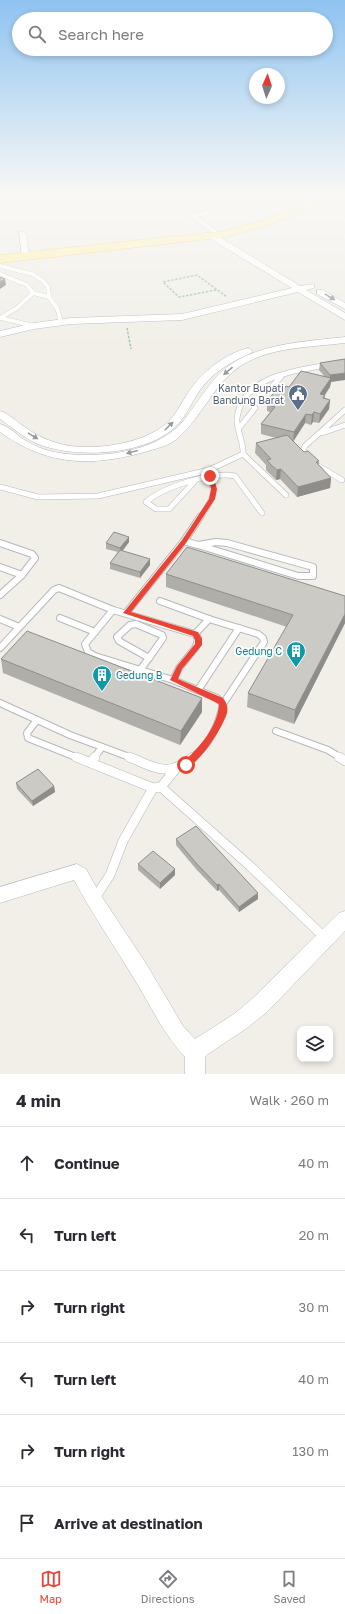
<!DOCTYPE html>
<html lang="en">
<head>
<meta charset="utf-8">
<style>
	:root { --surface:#fff; --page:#f7f7f7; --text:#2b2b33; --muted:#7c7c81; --line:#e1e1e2; --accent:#ea4335 }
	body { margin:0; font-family:"Golos Text",sans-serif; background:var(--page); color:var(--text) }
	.controls { position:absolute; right:12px; bottom:12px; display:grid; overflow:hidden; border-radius:8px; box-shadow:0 2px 6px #0003 }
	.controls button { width:36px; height:36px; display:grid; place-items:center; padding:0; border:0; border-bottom:1px solid var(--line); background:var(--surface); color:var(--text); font:20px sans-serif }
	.compass { position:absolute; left:249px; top:68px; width:36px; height:36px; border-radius:50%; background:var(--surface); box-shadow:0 2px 6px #0003; rotate:3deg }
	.stop { position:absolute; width:12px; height:12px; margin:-9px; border:3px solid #ea4335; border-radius:50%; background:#fff }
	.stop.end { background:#ea4335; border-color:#fff; box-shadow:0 1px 4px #0008 }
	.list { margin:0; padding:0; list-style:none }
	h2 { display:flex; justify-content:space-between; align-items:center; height:52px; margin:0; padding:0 16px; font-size:17px }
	h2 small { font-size:13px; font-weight:400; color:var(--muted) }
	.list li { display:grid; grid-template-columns:26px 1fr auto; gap:12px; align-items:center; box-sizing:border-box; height:72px; padding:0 16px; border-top:1px solid var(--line) }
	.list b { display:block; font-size:15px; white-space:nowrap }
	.list em { font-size:13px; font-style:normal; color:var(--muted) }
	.icon { flex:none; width:22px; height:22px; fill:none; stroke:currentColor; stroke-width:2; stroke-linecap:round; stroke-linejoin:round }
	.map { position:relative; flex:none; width:345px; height:1074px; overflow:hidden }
	.search { position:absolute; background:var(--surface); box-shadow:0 2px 6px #0003; left:12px; right:12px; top:12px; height:44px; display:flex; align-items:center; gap:10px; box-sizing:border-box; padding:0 14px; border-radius:22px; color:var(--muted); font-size:15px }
	.sheet { height:484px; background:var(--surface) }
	nav { display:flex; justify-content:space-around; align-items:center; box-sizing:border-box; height:56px; border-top:1px solid var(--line); background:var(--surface); font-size:11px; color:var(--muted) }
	nav a { display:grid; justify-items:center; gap:2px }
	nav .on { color:var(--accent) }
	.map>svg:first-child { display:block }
</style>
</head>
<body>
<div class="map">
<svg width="345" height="1074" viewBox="0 0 345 1074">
	<rect width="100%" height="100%" fill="#f1efe8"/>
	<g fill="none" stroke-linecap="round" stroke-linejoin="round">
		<defs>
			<g id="service-far3">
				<path d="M298 198 316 204"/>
				<path d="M209 212 193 216 219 235"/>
				<path d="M0 266 32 274 42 280 48 287 49 297 57 308 61 322"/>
				<path d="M0 274 27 285 33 293 17 308 0 318"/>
				<path d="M33 293 49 297"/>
				<path d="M1 318 34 326"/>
			</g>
			<g id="service-far2">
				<path d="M264 395 281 377"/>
				<path d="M239 428 255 408"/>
				<path d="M322 433 345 425"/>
				<path d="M243 454 286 495"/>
				<path d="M342 480 315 464 303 451 305 446 345 410"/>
				<path d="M194 482 169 509H156L146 502C163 487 213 471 235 476L262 513"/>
				<path d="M0 487 38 497 98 496 209 470 243 454C244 442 236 430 237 418 242 377 295 370 328 365"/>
				<path d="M200 518C213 498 216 497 210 473"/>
			</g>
			<g id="service-far1">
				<path d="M184 541 198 545"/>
				<path d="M216 542 227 543 313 567V576H298L198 545Z"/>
				<path d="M0 543 32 554 35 558 22 575 0 595"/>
				<path d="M0 567 22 575"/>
				<path d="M160 601 209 619"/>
				<path d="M113 610 85 644 88 652 95 656 173 680"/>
				<path d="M126 613 184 541 200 517"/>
				<path d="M60 618 95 632"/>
				<path d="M0 619 19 627"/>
				<path d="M136 624 162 635 163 638 149 658 119 641 117 637 130 625Z"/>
				<path d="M195 634 209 619 258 634 263 638 264 642 223 704"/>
				<path d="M0 648 54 590 59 588 113 610 195 634 198 638 196 647 179 668 173 680 217 698 223 704C219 725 209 745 192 758"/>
				<path d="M140 670 149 658"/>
				<path d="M198 690 239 628"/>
				<path d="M0 703 70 735 132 758"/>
				<path d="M37 720 27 733 28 738 78 758"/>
				<path d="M276 731 328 750 341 758"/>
				<path d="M94 758 102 747"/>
			</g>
			<g id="service">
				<path d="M76 757 153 788 161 787 175 770"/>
				<path d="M129 757C157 768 167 778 193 757"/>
				<path d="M339 757 345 761"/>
				<path d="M91 763 95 757"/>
				<path d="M161 787 250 866 324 937"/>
				<path d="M95 898 110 875 123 841 153 788"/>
			</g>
			<g id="minor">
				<path d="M0 195H6L2 202 0 203Z"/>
				<path d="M19 231 26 233 29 258 22 256Z"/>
				<path d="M209 234H215L300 286 314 284V288L306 290 345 313V320L298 292 182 320 71 324 34 329 0 337V331L34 323 71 318 182 314 292 288 209 238Z"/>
				<path d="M317 290H323L345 303V309L317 294Z"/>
				<path d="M345 337V343C311 347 271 347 242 365 214 383 203 415 180 436 171 446 154 449 141 453 88 467 46 465 0 432V424C8 426 14 432 20 437 32 445 45 451 60 453 98 459 158 453 184 420 200 400 212 375 236 361 267 343 309 341 345 337Z"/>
				<path d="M248 348 253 351 251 353C232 361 213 372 200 390 192 401 187 415 177 425 147 456 76 459 38 444 24 438 12 427 0 419V411C8 413 16 421 23 426 37 436 52 443 70 446 100 450 148 443 170 420 178 411 183 400 190 390 203 371 225 354 248 348Z"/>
				<path d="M77 864 86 869 100 894 147 965 183 1026 195 1039 234 1014 253 998 339 913 345 911V931L267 1012 247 1028 208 1054 205 1057V1074H185V1057C162 1032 151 1006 133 977 114 945 92 914 74 880L0 903V887Z"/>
			</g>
			<path id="primary" d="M328 195H344L275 223 226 237 0 263V255L225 231 267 219Z"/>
		</defs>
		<use href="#service-far3" stroke="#b5b8bc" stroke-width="4.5"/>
		<use href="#service-far2" stroke="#b5b8bc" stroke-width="6"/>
		<use href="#service-far1" stroke="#b5b8bc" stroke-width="8"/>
		<use href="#service" stroke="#b5b8bc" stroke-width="10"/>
		<use href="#minor" stroke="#b5b8bc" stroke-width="1"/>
		<use href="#primary" stroke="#f2c960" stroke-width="1"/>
		<g stroke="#9cc7a9" stroke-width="1.5" stroke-dasharray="2.5 1.5" stroke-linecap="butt">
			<path d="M216 290 179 297 163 282 197 275 227 297"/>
			<path d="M127 328 131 349"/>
		</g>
		<use href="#service-far3" stroke="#fff" stroke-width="4"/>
		<use href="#service-far2" stroke="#fff" stroke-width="5"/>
		<use href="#service-far1" stroke="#fff" stroke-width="6"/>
		<use href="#service" stroke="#fff" stroke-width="9"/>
		<use href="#minor" fill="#fff" fill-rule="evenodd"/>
		<use href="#primary" fill="#fff2af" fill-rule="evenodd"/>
	</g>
	<g fill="#afaea9">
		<path d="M345 359 331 382 330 387 325 395V398L330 400 329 409 319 423 313 422 311 425 305 423 293 441 304 452 319 461V465L331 478 330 488 297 497 280 479 276 480 266 470V465L255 453 256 443 276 438 261 434V424L270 412 267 411V401L284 389 324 376 319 370 320 363Z"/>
		<path d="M129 542 122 551 150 559V565L140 578 110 569V563L118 552 106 549V543Z"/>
		<path d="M166 574 345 596V623L294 724 247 707 248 693 287 627 166 587Z"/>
		<path d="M1 659 202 698V712L180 745 3 673Z"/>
		<path d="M16 783 54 786 55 792 33 806 17 789Z"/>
		<path d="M176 839 258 899 239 912 219 890 217 891 196 869 176 845Z"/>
		<path d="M138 864 175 875 160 889 138 870Z"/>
	</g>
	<g fill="#8f8d8a">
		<path d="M5 279 6 285 0 289V282Z"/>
		<path d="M345 373V380L331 382 330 387 319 403 320 394 330 380V375Z"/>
		<path d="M330 400 329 409 319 423 320 414Z"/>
		<path d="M314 412 313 422 311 425 312 415Z"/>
		<path d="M306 414 305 423 293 442 294 432Z"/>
		<path d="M281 469 280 479 276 480 277 470Z"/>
		<path d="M331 478 330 488 297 497 298 487Z"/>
		<path d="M129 537V542L121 553 120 548Z"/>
		<path d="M150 559V565L140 578V572Z"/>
		<path d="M345 614V623L294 724 295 710Z"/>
		<path d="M202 698V712L180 745 181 731Z"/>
		<path d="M54 786 55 792 33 806 32 801Z"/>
		<path d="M175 869V875L160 889V883Z"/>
		<path d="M219 884V890L217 891V885Z"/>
		<path d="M258 893V899L239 912V907Z"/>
	</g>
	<g fill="#cccac5" stroke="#8f8d8a">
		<path d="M0 277 5 279 0 282Z"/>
		<path d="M345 359V373L330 375 320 363Z"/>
		<path d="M301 371 331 378 320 394 325 395 323 398 330 400 320 414 314 412 312 415 306 414 294 432 261 424 275 407 271 406 273 403 267 401 278 388 284 389 286 386 289 387Z"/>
		<path d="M287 435 304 452 308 451 318 460 319 461 316 462 331 478 298 487 281 469 277 470 271 465 267 460 271 459 256 443Z"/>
		<path d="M114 532 129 537 120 548 106 543Z"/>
		<path d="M187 547 345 596V614L295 710 248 693 293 615 166 574Z"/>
		<path d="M120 550 150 559 140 572 110 563Z"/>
		<path d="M27 631 202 698 181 731 1 659Z"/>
		<path d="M38 769 54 786 32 801 16 783Z"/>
		<path d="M196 826 258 893 239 907 219 884 217 885 196 863 176 839Z"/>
		<path d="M153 851 175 869 160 883 138 864Z"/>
	</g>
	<defs><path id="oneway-solid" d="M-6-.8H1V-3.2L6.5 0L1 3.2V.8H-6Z"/></defs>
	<g fill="#979a9d">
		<use href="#oneway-solid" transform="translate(330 297) rotate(31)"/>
		<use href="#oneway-solid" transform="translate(228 371) rotate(140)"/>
		<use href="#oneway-solid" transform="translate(169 426) rotate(-45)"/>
		<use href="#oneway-solid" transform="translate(33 436) rotate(31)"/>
		<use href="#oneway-solid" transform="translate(132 452) rotate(165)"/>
	</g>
	<linearGradient id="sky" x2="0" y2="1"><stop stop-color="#8fc3f1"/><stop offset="0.56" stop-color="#f9f8f5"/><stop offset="1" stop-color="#f9f8f5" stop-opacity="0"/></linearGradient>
	<rect width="345" height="346" fill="url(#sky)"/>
	<path fill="#ea4335" d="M208 475 213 476 217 489 215 499 186 543 131 612 198 632 202 639V645L182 669 178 679 223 698C227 703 228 707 227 713 223 727 200 763 186 768L183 767V762C199 748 218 727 219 704L170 680 177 666 195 644V640L193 636 123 613 182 540 209 499 211 489Z"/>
	<defs>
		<symbol id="civic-pin" viewBox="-11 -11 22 30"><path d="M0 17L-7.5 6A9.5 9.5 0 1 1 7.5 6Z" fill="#5c6f8a" stroke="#fff"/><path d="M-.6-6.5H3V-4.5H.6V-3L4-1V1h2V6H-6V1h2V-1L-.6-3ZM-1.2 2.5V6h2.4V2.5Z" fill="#fff"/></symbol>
		<symbol id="building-pin" viewBox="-11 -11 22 30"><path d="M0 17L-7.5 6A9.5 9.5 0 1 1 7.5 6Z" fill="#0f9aa8" stroke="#fff"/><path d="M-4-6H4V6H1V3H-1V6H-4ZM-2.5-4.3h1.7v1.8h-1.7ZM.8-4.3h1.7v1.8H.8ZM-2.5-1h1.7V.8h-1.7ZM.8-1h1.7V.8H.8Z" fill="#fff"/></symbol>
	</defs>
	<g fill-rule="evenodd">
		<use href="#civic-pin" x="287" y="383" width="22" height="30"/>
		<use href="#building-pin" x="285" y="640" width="22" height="30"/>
		<use href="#building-pin" x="91" y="664" width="22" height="30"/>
	</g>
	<g text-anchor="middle" stroke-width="3.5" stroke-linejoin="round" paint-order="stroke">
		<g font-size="10" fill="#4e5e75" stroke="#fff" text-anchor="end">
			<text x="284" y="392">Kantor Bupati<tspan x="284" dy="12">Bandung Barat</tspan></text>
		</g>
		<g font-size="10" fill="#0d838f" stroke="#fff" text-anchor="end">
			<text x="282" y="655">Gedung C</text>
			<text x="116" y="679" text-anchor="start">Gedung B</text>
		</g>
	</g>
</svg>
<div class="controls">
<button><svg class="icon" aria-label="layers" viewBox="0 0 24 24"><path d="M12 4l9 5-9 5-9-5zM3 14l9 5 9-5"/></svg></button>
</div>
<svg class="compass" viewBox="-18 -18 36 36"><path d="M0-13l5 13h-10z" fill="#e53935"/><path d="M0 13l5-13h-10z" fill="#7c7c81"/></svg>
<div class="stop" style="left:186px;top:765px"></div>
<div class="stop end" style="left:210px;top:476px"></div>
<div class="search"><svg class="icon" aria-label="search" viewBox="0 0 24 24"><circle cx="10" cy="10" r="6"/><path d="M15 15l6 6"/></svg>Search here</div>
</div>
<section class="sheet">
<h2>4 min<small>Walk · 260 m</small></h2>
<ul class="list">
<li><svg class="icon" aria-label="ahead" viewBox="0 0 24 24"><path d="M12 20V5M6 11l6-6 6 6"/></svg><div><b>Continue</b></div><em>40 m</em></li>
<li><svg class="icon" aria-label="left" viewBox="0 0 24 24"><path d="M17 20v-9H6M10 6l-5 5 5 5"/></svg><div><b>Turn left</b></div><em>20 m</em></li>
<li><svg class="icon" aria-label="right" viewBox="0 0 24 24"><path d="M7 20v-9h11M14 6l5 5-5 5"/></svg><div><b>Turn right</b></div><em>30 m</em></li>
<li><svg class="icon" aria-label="left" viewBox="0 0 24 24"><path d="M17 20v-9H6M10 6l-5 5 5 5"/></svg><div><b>Turn left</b></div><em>40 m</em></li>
<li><svg class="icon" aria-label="right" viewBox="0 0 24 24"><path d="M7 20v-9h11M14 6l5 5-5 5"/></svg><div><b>Turn right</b></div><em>130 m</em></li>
<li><svg class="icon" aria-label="arrive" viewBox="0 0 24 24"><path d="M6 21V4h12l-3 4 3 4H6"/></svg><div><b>Arrive at destination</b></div></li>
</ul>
</section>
<nav>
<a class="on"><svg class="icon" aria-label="map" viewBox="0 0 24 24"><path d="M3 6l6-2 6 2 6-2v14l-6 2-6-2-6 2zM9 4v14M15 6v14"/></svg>Map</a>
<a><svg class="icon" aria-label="directions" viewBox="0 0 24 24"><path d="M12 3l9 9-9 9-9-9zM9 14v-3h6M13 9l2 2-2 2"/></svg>Directions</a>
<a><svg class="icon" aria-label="saved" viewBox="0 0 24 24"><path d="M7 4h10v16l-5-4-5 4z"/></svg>Saved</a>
</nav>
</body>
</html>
